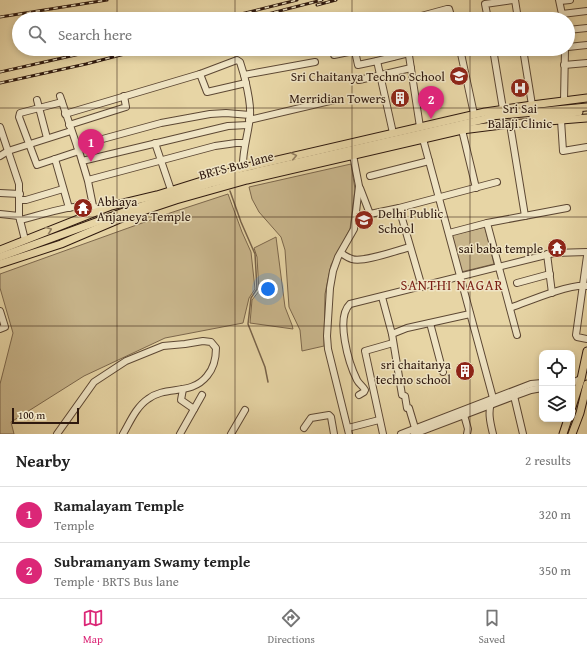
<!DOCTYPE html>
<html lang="en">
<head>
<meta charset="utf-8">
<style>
	:root { --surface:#fff; --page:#f2f2f2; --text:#222; --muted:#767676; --line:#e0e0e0; --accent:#db2777 }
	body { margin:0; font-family:"Gentium Book Plus",serif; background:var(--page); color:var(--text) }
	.controls { position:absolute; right:12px; bottom:12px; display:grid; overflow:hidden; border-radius:8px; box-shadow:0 2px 6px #0003 }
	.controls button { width:36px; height:36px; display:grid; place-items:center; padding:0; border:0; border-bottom:1px solid var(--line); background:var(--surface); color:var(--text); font:20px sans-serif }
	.scale { position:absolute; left:12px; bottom:10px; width:67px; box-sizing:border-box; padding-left:4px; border:2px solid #2f190e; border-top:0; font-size:11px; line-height:14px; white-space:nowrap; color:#2f190e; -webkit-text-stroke:3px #efe4c4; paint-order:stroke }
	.you { position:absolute; left:268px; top:289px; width:14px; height:14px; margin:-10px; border:3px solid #fff; border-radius:50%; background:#1a73e8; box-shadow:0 0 0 6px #1a73e833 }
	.badge { display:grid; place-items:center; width:26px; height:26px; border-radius:50%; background:var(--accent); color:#fff; font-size:13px; font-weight:700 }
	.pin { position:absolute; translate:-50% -33px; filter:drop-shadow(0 1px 2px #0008) }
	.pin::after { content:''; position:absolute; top:21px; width:14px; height:12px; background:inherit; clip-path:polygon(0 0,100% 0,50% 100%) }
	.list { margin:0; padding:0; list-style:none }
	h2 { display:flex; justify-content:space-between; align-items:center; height:52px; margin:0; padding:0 16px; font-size:17px }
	h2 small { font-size:13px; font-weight:400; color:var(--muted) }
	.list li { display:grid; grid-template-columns:26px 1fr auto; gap:12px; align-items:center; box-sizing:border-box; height:56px; padding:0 16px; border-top:1px solid var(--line) }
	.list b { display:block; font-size:15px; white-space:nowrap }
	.list p { margin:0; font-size:13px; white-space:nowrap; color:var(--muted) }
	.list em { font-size:13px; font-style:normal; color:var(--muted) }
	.icon { flex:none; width:22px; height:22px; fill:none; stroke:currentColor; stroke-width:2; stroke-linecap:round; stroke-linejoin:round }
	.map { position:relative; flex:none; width:587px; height:434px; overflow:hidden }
	.search { position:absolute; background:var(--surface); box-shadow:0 2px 6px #0003; left:12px; right:12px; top:12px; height:44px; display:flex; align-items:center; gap:10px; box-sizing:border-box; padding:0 14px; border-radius:22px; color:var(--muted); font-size:15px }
	.sheet { height:164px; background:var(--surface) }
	nav { display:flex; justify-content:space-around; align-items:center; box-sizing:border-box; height:56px; border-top:1px solid var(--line); background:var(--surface); font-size:11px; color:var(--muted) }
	nav a { display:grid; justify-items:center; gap:2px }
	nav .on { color:var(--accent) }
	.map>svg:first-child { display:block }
</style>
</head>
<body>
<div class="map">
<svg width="587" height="434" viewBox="0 0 587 434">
	<rect width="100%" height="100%" fill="#e7d5a5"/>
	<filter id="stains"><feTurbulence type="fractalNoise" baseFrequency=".005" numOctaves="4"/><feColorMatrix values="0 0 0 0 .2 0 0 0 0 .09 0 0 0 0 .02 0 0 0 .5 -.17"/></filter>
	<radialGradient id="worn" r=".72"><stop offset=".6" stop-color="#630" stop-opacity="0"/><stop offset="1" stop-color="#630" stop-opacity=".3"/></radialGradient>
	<g fill="#c8b58b" stroke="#7c674c">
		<path d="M351 164 355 189 350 229 331 265 325 294 324 346 302 351 300 330 289 307 285 250 281 237 259 212 252 199 249 187Z"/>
		<path d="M228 194 242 232 251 252 255 289 249 298 243 323 165 338 84 376 11 422 14 434H0V384L13 333 0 288V274L170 213Z"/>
		<path d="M485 227 494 264 461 272 452 235Z"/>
		<path d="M276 237 285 307 292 325 293 329 250 323 252 300 259 291 257 257 254 248Z"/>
	</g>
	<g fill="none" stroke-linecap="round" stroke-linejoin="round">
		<path stroke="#78634a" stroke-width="1.5" d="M230 191 241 222 255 254 257 289 251 298 248 324 265 367 268 382"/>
		<defs>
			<g id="minor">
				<path d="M515 0 518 19"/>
				<path d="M559 0 563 19"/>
				<path d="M560 1 570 0"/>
				<path d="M562 14 587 11"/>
				<path d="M410 19 447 9H449L452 19"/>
				<path d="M488 19 485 4 513 0"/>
				<path d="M568 30 587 28"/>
				<path d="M568 47 587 45"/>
				<path d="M391 49 393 57"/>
				<path d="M408 49 420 127"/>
				<path d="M460 49 474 114"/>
				<path d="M493 49 503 109"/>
				<path d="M523 49 532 105"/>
				<path d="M355 51 358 65 377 61 393 133"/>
				<path d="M334 55 363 49"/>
				<path d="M377 61 409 53"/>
				<path d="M564 65 587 63"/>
				<path d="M200 74 207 92 246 83"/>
				<path d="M359 80 411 68"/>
				<path d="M60 96 78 149"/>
				<path d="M37 100 47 138"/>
				<path d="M564 101 565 49"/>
				<path d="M62 102 20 113 19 117 37 165 79 151 82 161"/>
				<path d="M65 114 200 74 237 60 240 62 244 75"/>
				<path d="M249 120 334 100"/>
				<path d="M561 120 563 151 587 147"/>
				<path d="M510 124 525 216"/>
				<path d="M69 125 126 107 124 96"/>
				<path d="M0 127 19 184V216L25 240"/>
				<path d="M462 130 476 188"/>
				<path d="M423 139 493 398C487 410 490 422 493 434"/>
				<path d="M155 143 171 190"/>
				<path d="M77 146 161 123 210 114 226 113 250 115"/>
				<path d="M0 156 8 151 71 131"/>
				<path d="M55 159 69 208"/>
				<path d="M243 168C242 150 249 133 250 115 251 102 247 88 244 75L315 62"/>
				<path d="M370 176 429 161"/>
				<path d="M88 180 215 146 236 143H245"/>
				<path d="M360 188 370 214 399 208"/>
				<path d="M0 193 20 194"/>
				<path d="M20 200H26L63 189"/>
				<path d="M0 214 19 216"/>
				<path d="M20 220C41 215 72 204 93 206"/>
				<path d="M487 223 517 335"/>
				<path d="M104 224 99 211 93 206 88 181 82 161 228 126 248 125"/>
				<path d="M449 233 487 223 567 208"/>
				<path d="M341 253C344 255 348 258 352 259 363 263 398 250 410 247"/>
				<path d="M547 254 552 293"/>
				<path d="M587 256 576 335 577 337 587 339"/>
				<path d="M517 283 550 274"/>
				<path d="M422 287 399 208 497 182"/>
				<path d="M382 297 392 334 402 395 405 396 407 408H409L415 428"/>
				<path d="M510 308C529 301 568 284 587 286"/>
				<path d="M0 311 5 327 0 329"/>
				<path d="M430 323 443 372"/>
				<path d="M392 334 407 328 470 314"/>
				<path d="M572 383 581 379"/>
				<path d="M183 389 181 400 194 409"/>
				<path d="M359 395 364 392 365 390C363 386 359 384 357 380 349 364 335 318 350 304L554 253 587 252"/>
				<path d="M514 396 523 434"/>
				<path d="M464 415 468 429 467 434"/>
				<path d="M304 428 311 418 329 415 331 417 334 434"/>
				<path d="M348 428 379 420"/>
				<path d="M57 434 94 382 126 361 163 346 185 344 203 341 211 342 216 348C216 359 214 368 207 376 191 396 166 385 148 399 136 407 130 422 123 434"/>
				<path d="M180 434 202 395"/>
				<path d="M231 434 245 410"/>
				<path d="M349 434 328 349 327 336 330 288 333 271 338 257 354 229 359 186 353 155"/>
				<path d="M383 434 365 351 393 343"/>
				<path d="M401 434 531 384 542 383"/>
				<path d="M414 434 509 398 531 390 542 388"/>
			</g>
			<g id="major">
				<path d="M533 117 579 112"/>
				<path d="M0 250 111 206 157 195 243 168 485 112 532 105 587 98"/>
				<path d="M0 257 129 210 212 183 243 175 485 119 491 116 587 107"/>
				<path d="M0 264 61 244 122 218 176 200 247 180 462 130 510 124 587 118"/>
				<path d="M572 407 581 379 587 351"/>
				<path d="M563 434 568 419"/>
				<path d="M572 434 580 413 587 384"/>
			</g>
		</defs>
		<use href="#minor" stroke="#5d4834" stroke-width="8"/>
		<use href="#major" stroke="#2f190e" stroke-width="9"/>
		<use href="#minor" stroke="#efe4c4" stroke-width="6"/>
		<use href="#major" stroke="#e7d5a5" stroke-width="7"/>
		<defs>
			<g id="rail">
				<path d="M317 5 336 0"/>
				<path d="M0 17 107 0"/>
				<path d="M221 19 297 0"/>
				<path d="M248 19 322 0"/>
				<path d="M0 72 102 49"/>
				<path d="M0 83 86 64 144 49"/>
			</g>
		</defs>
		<use href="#rail" stroke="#2f190e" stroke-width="3"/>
		<use href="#rail" stroke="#efe4c4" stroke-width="1.5" stroke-dasharray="4.5" stroke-linecap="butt"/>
	</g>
	<defs><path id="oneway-chevron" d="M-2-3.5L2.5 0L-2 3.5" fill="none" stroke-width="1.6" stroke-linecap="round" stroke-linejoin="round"/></defs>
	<g stroke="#948061">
		<use href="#oneway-chevron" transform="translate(294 156) rotate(-13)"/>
		<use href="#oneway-chevron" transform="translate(49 230) rotate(-22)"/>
	</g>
	<path fill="none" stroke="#2f190e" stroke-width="1" stroke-opacity="0.55" d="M117 0V19M235 0V19M352 0V19M470 0V19M117 49V434M235 49V434M352 49V434M470 49V434M0 108H587M0 217H587M0 326H587"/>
	<defs>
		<symbol id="school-disc" viewBox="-11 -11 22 22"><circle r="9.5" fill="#8f2418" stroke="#efe4c4"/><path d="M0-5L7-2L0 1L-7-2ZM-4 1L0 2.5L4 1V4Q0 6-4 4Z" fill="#fff"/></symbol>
		<symbol id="hospital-disc" viewBox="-11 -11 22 22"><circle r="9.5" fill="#8f2418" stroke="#efe4c4"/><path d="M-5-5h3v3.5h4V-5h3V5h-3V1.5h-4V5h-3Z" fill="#fff"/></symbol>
		<symbol id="building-disc" viewBox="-11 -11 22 22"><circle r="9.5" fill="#8f2418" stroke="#efe4c4"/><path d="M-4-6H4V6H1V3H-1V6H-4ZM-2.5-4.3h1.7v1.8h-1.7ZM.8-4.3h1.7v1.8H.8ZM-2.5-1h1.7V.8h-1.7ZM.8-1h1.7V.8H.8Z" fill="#fff"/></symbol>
		<symbol id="temple-disc" viewBox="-11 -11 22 22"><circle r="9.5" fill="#8f2418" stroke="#efe4c4"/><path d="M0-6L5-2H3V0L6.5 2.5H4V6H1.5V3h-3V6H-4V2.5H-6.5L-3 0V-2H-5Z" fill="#fff"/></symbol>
	</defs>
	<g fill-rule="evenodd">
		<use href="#school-disc" x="448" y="65" width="22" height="22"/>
		<use href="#hospital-disc" x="509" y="77" width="22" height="22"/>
		<use href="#building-disc" x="389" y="87" width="22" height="22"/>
		<use href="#temple-disc" x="72" y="197" width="22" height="22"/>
		<use href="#school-disc" x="353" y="209" width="22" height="22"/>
		<use href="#temple-disc" x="546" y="237" width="22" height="22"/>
		<use href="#building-disc" x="454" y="360" width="22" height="22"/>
	</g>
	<g text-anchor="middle" stroke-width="3" stroke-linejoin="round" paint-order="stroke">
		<g font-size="13" fill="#2f190e" stroke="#efe4c4" text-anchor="end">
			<text x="445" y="81">Sri Chaitanya Techno School</text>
			<text x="386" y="103">Merridian Towers</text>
			<text x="520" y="113" text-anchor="middle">Sri Sai<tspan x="520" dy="15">Balaji Clinic</tspan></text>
			<text x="97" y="206" text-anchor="start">Abhaya<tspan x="97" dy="15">Anjaneya Temple</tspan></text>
			<text x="378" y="218" text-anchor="start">Delhi Public<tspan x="378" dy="15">School</tspan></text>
			<text x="543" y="253">sai baba temple</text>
			<text x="451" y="369">sri chaitanya<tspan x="451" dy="15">techno school</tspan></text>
		</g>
		<g font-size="13" fill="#2f190e" stroke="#efe4c4">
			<text transform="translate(236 165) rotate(-15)" y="5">BRTS Bus lane</text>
		</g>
		<g font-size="14" letter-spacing="1" fill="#7a1f14" stroke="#efe4c4">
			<text x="452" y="290">SANTHI NAGAR</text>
		</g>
	</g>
	<rect width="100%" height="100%" filter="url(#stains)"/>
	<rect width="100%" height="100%" fill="url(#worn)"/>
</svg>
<div class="controls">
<button><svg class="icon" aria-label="locate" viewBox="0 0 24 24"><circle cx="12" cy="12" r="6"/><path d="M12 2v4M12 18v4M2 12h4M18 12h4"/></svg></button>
<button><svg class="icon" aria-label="layers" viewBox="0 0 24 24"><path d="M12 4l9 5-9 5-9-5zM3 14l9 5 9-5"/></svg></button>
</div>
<div class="scale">100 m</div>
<div class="you"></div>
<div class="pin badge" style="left:91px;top:162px">1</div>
<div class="pin badge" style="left:431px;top:119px">2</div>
<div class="search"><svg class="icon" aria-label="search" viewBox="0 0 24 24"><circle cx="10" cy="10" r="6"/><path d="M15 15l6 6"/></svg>Search here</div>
</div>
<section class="sheet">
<h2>Nearby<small>2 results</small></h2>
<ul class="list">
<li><span class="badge">1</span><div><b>Ramalayam Temple</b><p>Temple</p></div><em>320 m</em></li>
<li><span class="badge">2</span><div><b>Subramanyam Swamy temple</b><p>Temple · BRTS Bus lane</p></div><em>350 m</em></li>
</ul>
</section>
<nav>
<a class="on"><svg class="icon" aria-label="map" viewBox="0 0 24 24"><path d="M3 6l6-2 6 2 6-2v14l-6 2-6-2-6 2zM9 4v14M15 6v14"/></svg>Map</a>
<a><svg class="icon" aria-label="directions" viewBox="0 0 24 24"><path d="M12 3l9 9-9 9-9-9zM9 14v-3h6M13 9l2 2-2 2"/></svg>Directions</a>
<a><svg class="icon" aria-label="saved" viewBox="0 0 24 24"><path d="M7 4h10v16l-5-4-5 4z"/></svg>Saved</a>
</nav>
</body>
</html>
